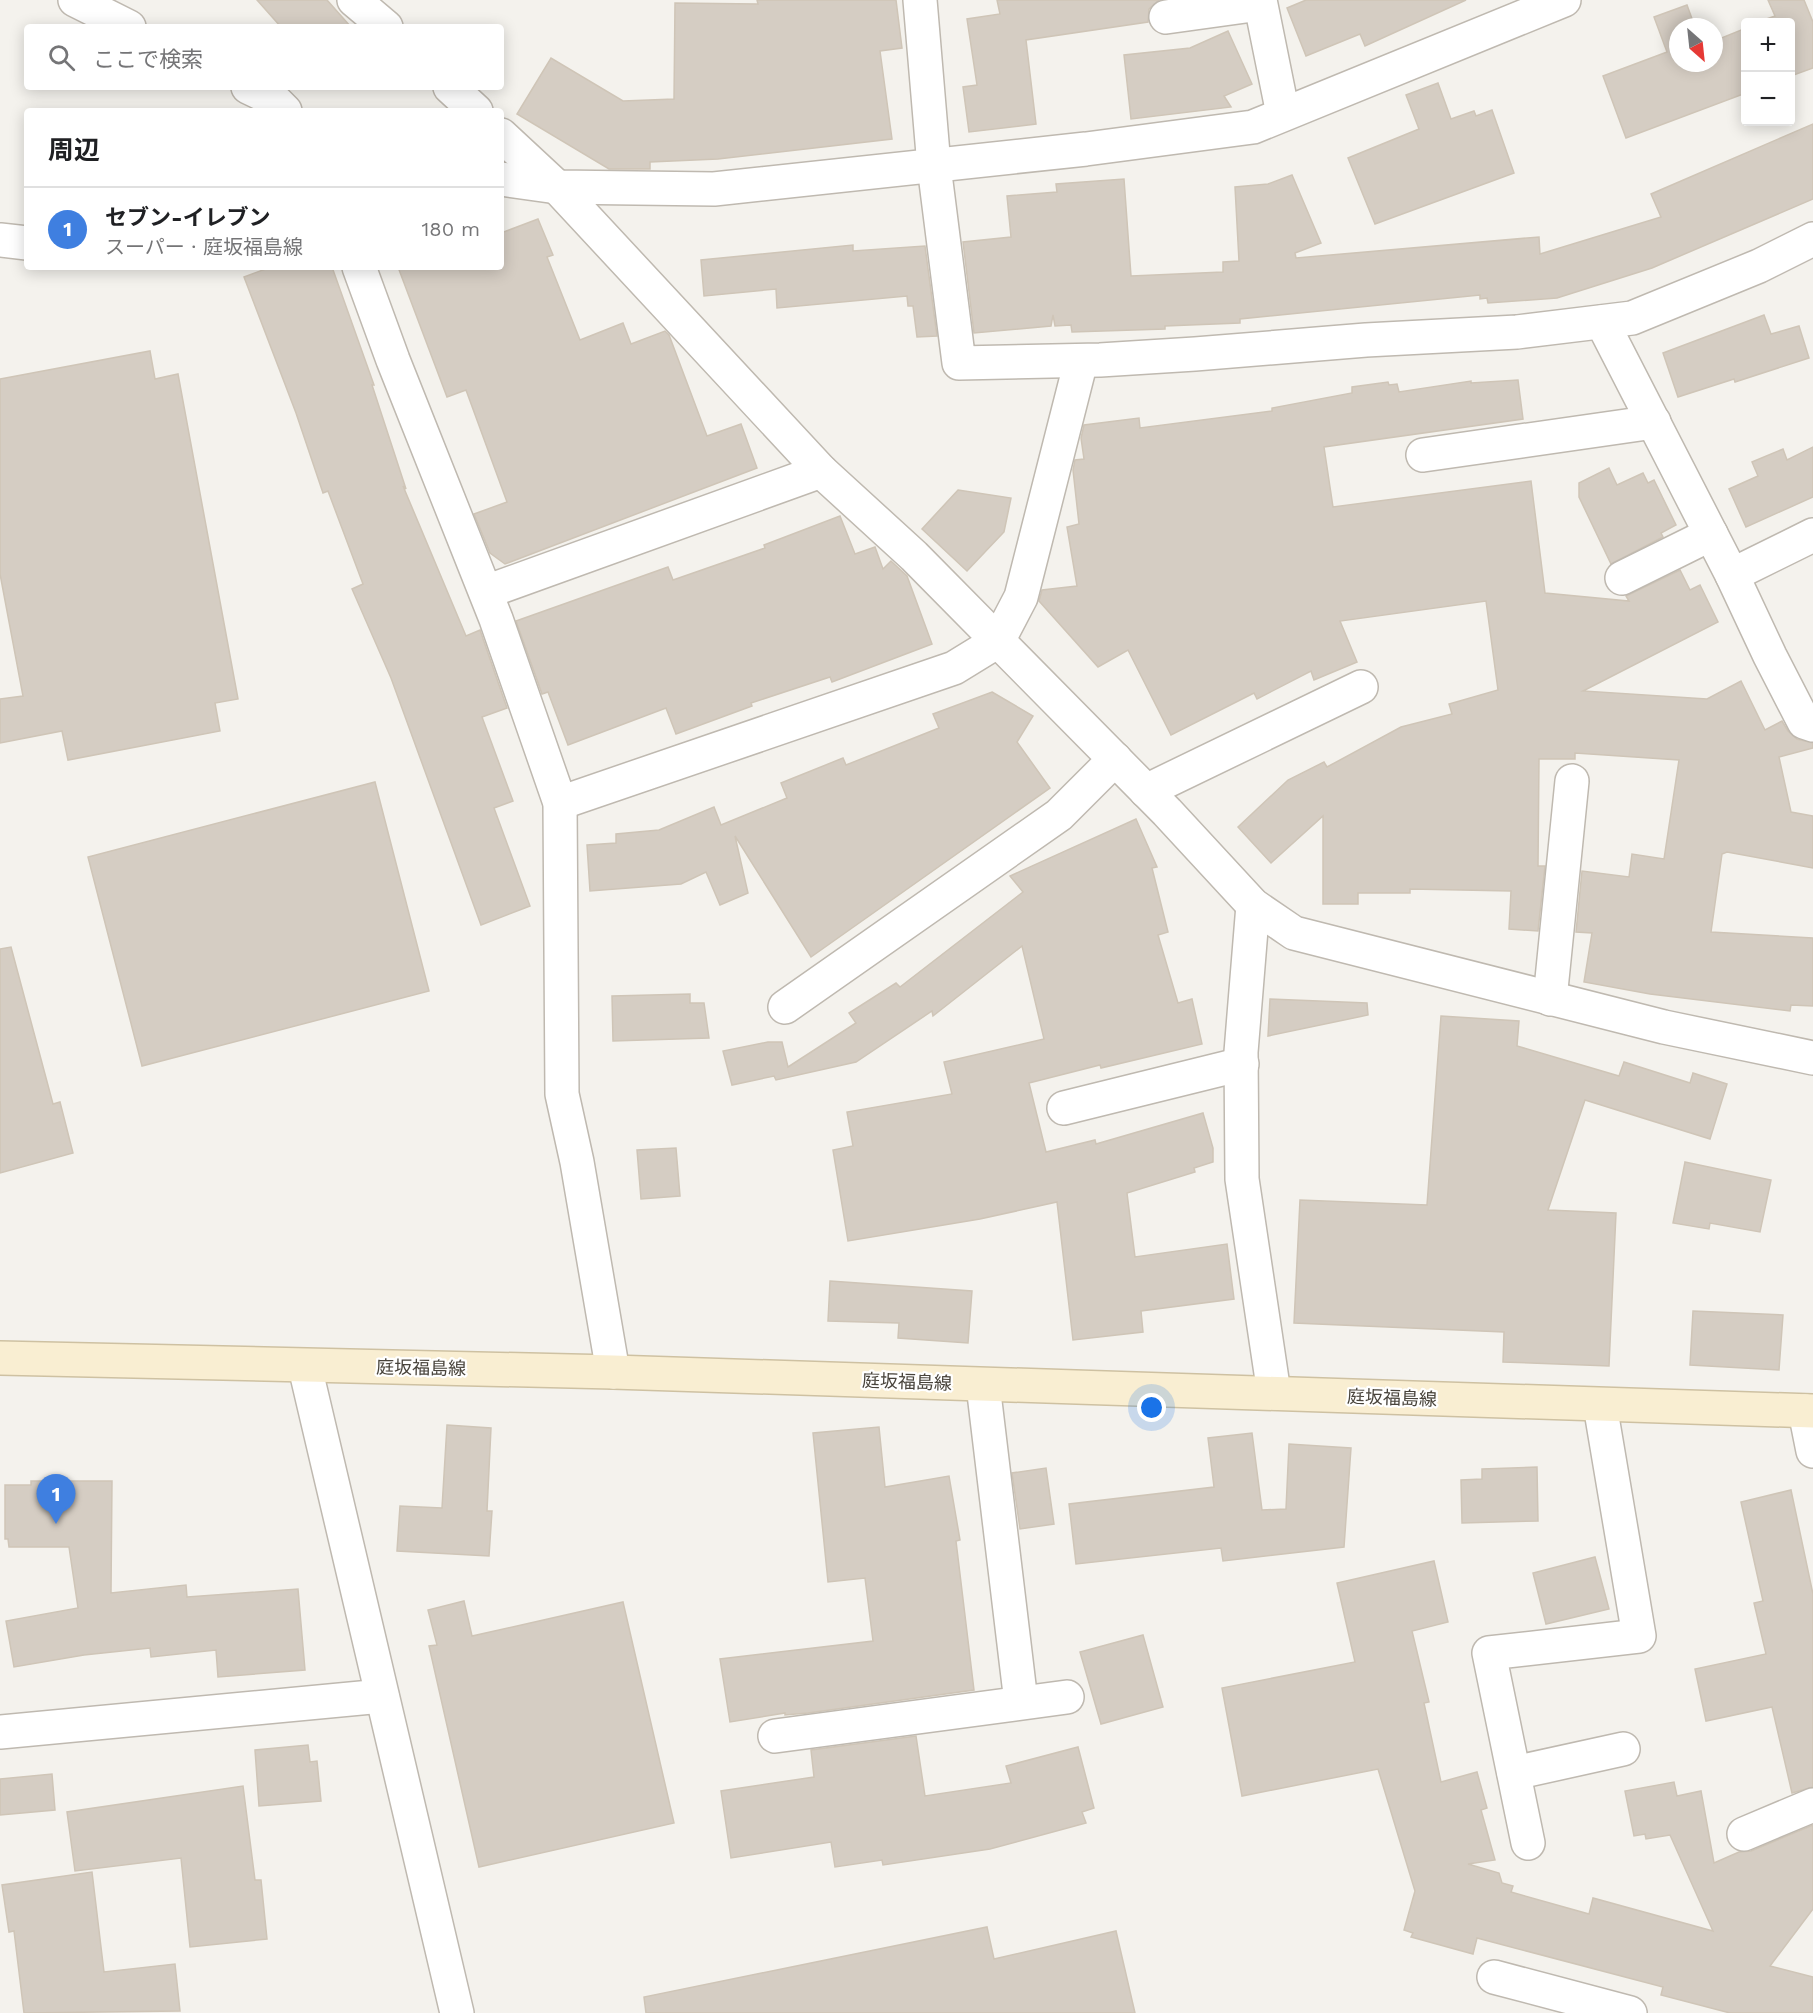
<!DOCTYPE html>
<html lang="ja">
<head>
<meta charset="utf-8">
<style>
	:root { --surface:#fff; --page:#f6f6f6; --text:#202124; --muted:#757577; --line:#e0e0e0; --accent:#ea580c }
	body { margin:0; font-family:"Work Sans","Noto Sans JP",sans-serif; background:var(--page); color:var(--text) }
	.controls { position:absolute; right:18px; top:18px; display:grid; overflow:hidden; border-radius:6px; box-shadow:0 3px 15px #0003 }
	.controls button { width:54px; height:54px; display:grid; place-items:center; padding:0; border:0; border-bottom:2px solid var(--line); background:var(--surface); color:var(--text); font:30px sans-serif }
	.compass { position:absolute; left:1669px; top:18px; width:54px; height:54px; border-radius:50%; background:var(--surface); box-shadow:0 3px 15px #0003; rotate:153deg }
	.you { position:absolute; left:1152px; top:1408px; width:21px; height:21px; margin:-15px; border:4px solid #fff; border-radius:50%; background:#1a73e8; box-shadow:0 0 0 9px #1a73e833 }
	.badge { display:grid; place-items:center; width:39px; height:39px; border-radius:50%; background:var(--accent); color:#fff; font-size:20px; font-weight:700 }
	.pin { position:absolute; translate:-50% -50px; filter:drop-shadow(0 2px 3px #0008) }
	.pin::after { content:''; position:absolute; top:32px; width:21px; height:18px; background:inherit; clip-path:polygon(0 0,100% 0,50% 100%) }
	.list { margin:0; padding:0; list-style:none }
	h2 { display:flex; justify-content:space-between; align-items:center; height:78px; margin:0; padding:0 24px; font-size:26px }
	h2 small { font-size:20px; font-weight:400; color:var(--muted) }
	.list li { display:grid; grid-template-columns:39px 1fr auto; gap:18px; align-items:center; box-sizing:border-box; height:84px; padding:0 24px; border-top:2px solid var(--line) }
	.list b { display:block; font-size:22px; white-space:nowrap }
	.list p { margin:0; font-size:20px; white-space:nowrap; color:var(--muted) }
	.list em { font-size:20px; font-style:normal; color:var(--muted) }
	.icon { flex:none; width:33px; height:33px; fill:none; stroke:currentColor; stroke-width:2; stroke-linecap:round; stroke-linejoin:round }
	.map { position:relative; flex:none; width:1813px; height:2013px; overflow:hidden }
	.search { position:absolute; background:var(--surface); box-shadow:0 3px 15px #0003; left:24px; top:24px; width:480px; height:66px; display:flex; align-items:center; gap:15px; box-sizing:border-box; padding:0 21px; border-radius:6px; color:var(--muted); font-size:22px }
	.panel { position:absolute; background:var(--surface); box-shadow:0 3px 15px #0003; left:24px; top:108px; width:480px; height:162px; border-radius:6px }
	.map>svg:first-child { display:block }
</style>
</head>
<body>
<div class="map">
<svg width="1813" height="2013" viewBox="0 0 1813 2013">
	<rect width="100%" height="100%" fill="#f4f2ed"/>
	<g fill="#d5cdc3" stroke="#cfc5b7" stroke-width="1.5">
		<path d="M257 0H327L351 27H281Z"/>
		<path d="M757 0H896L902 48 880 51 892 139 718 159 650 162V169H609L517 114 551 58 623 101 674 99 675 3 758 4Z"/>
		<path d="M997 0H1159L1149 9 1148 22 1026 40 1036 124 969 132 963 87 977 85 967 19 1000 14Z"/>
		<path d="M1306 0H1466L1365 46 1360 34 1306 56 1287 8Z"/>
		<path d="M1768 0H1804L1813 22V68L1791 76V22H1758L1775 16Z"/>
		<path d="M1687 5 1695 27H1678V63H1714V41L1746 28V93L1626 138 1603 76 1667 52 1654 17Z"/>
		<path d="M1228 31 1252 84 1224 96 1231 107 1131 119 1124 55 1190 48Z"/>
		<path d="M1438 83 1451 119 1474 111 1476 116 1492 110 1514 173 1375 224 1348 158 1419 129 1406 95Z"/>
		<path d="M1813 124V199L1652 268 1557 298 1488 303 1487 298 1480 299V295L1240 319V323L1165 326V329L1072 332 1071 325 1055 326 1053 315 1051 326 974 333 963 242 1011 237 1007 196 1057 192 1056 184 1124 179 1131 276 1223 272V262L1239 261 1235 187 1268 184 1292 175 1321 243 1295 253 1296 258 1539 237 1540 254 1661 217 1651 194Z"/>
		<path d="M538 219 553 255 547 257 580 340 623 323 631 344 665 331 669 335 707 436 741 424 757 468 505 564 490 553 474 514 507 502 466 390 447 397 398 267H501V233Z"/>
		<path d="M853 245V251L925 246 937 336 917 337 913 306H908L907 296 777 308 776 289 704 296 701 260Z"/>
		<path d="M271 267H332L374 385H372L406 489 403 486 466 636 480 630 507 708 482 717 513 801 494 808 530 906 481 925 391 678 352 589 363 584 328 491 323 493 296 413 244 277Z"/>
		<path d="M1764 315 1771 334 1799 326 1809 358 1735 382 1734 379 1678 397 1663 353Z"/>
		<path d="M150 351 155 379 178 374 238 699 215 703 220 731 68 760 62 731 0 743V699L23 696 0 574V379Z"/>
		<path d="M1518 380 1523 419 1324 447 1333 507 1531 481 1545 593 1629 601 1626 596 1680 570 1690 590 1700 585 1718 622 1583 691 1707 699 1741 681 1765 730 1782 721 1788 731 1797 739 1813 743V748L1779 757 1791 812 1813 816V868L1727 852 1722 854 1711 932 1813 938V1006L1791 1005 1790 1011 1650 994 1584 982 1592 933 1576 932 1582 871 1629 877 1632 854 1664 859 1679 760 1575 753V759H1539L1538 866H1545L1538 931 1509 929 1511 891 1410 889V893H1358V904H1323V816L1271 863 1238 827 1288 780 1324 762 1327 767 1401 727 1452 714 1449 704 1498 690 1486 601 1340 621 1357 662 1314 680 1311 671 1257 699 1254 693 1171 735 1128 650 1098 667 1039 601 1042 590 1077 586 1067 527 1079 524 1073 470 1075 460 1084 459 1081 438 1084 425 1139 418 1140 428 1272 411V408L1352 393V387L1388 382 1389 385 1397 384 1399 392 1471 381V383Z"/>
		<path d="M1813 447V497L1746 527 1729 489 1758 476 1752 462 1783 449 1787 460Z"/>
		<path d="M1609 468 1617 485 1643 473 1648 483 1654 480 1676 525 1661 533 1663 537 1611 564 1579 497V483Z"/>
		<path d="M958 490 1011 498 1004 532 967 571 922 529Z"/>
		<path d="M840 516 855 554 875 547 883 569 891 561 907 576 932 644 832 682 830 677 751 703 752 706 676 734 666 708 568 745 548 692 542 694 516 621 668 567 673 580 765 548 764 545Z"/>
		<path d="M992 692 1033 716 1017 742 1050 788 811 957 735 836 748 893 720 905 706 872 681 884 590 891 587 845 616 843V834L659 830 714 807 721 825 787 798 781 783 843 758 846 765 939 728 933 714Z"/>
		<path d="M375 782 429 991 142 1066 88 857Z"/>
		<path d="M1136 819 1157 867 1152 868 1168 932 1158 935 1178 1003 1192 999 1202 1044 1101 1068 1100 1065 1029 1083 1046 1152 1095 1140 1096 1144 1203 1113 1213 1148V1162L1194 1168 1195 1172 1127 1193 1135 1257 1227 1244 1234 1299 1141 1311 1143 1332 1073 1340 1057 1202 980 1219 848 1241 833 1150 853 1146 847 1112 952 1094 944 1062 1044 1039 1022 946 933 1016 932 1011 856 1062 776 1080 774 1076 732 1085 723 1051 768 1042H782L788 1067 856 1023 849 1013 896 983 900 987 1023 892 1010 876Z"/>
		<path d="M11 947 53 1104 60 1102 73 1153 0 1173V949Z"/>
		<path d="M690 994V1003H704L709 1038 613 1041 612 996Z"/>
		<path d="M1270 999 1367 1003 1368 1015 1268 1036Z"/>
		<path d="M1441 1016 1519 1021 1517 1046 1619 1076 1624 1062 1690 1083 1693 1073 1727 1084 1710 1139 1585 1100 1548 1210 1616 1213 1609 1366 1503 1362 1504 1332 1294 1323 1300 1200 1427 1205Z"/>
		<path d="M676 1148 680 1196 641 1199 637 1150Z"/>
		<path d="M1685 1162 1771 1180 1760 1232 1710 1223 1709 1229 1673 1223Z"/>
		<path d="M830 1281 972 1291 968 1343 898 1338 899 1323 828 1321Z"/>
		<path d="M1693 1311 1783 1315 1779 1370 1690 1365Z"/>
		<path d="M447 1425 491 1428 487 1511H492L489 1556 397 1551 400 1506 442 1508Z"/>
		<path d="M879 1427 885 1487 949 1476 960 1540 956 1541 974 1690 808 1713 785 1715V1713L730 1722 720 1659 873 1641 865 1578 828 1582 813 1433Z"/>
		<path d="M1252 1433 1262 1510 1286 1509 1289 1444 1351 1448 1344 1547 1223 1561 1221 1548 1076 1564 1069 1504 1214 1487 1208 1438Z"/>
		<path d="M1537 1467 1538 1521 1462 1523 1461 1480 1482 1479V1469Z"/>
		<path d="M1046 1468 1054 1524 1020 1529 1012 1473Z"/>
		<path d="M31 1481H112L111 1593 186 1585 187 1597 298 1589 305 1670 218 1677 216 1650 151 1657 150 1648 84 1655 14 1667 6 1621 78 1608 69 1547H9L8 1539H5V1485H31Z"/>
		<path d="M1791 1490 1813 1594V1787L1792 1793 1772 1707 1706 1721 1695 1669 1766 1654 1754 1603 1763 1601 1741 1502Z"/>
		<path d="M1595 1557 1609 1609 1546 1624 1533 1573Z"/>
		<path d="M1434 1561 1448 1622 1412 1631 1429 1702 1424 1703 1441 1782 1477 1772 1487 1808 1481 1810 1495 1860 1468 1864 1499 1873 1502 1883 1513 1886 1511 1892 1589 1914 1593 1898 1713 1931 1670 1835 1646 1839 1645 1834 1634 1836 1625 1791 1674 1782 1677 1796 1701 1791 1714 1863 1739 1852 1751 1851 1813 1825V1909L1770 1966 1813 1977V2013H1730L1661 1995 1663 1987 1477 1938 1473 1954 1411 1937 1413 1933 1404 1930 1415 1891 1378 1769 1242 1796 1222 1688 1355 1662 1337 1583Z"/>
		<path d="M464 1601 472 1636 623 1602 674 1823 479 1867 429 1646 437 1645 428 1610Z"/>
		<path d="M1143 1635 1163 1707 1101 1724 1080 1652Z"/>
		<path d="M916 1736 925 1796 1011 1783 1006 1766 1078 1747 1094 1808 1082 1812 1086 1823 990 1849 883 1865 882 1860 835 1867 831 1842 731 1858 721 1791 814 1777 811 1750Z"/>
		<path d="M308 1745 310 1762 317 1761 321 1801 259 1806 255 1750Z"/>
		<path d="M52 1774 55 1810 0 1815V1779Z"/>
		<path d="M243 1786 255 1880H261L267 1939 190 1947 181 1858 75 1871 67 1812Z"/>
		<path d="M92 1872 104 1972 175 1964 180 2011 24 2013 14 1931 9 1932 2 1885Z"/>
		<path d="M987 1927 994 1959 1116 1931 1135 2013H646L644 1997Z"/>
	</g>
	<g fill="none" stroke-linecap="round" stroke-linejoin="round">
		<defs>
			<g id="minor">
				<path d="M75 0 129 27"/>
				<path d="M354 0 386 27"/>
				<path d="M920 0 934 166 959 363 1100 360 1195 354 1366 340 1517 332 1632 318 1759 266 1813 239"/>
				<path d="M1260 0 1283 114"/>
				<path d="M1166 17 1260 4"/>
				<path d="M248 87 273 99 285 111"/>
				<path d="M450 87 476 111"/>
				<path d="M501 135 557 187 821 471 914 556 1167 812 1253 905 1294 933 1664 1027 1813 1058"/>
				<path d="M501 179 557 187 714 189 1086 149 1253 127 1564 0"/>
				<path d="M0 240 27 243"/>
				<path d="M359 267 393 360 496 619 560 803 562 1094 577 1162 613 1372"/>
				<path d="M1602 322 1732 575 1770 656 1804 722 1813 725"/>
				<path d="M1423 455 1654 422"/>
				<path d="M1732 575 1813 535"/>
				<path d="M1622 578 1711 534"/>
				<path d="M486 592 821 471"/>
				<path d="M1146 791 1361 687"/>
				<path d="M560 803 954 668 998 641 1021 597 1081 361"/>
				<path d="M1253 905 1241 1052 1242 1179 1274 1393"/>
				<path d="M1550 999 1572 781"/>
				<path d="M785 1007 1059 815 1115 759"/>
				<path d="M1064 1108 1242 1064"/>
				<path d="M305 1367 457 2013"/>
				<path d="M983 1385 1021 1702"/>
				<path d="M1805 1411 1813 1451"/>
				<path d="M0 1732 382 1696"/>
				<path d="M775 1736 1067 1697"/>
				<path d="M1514 1773 1623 1749"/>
				<path d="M1744 1834 1813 1805"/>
				<path d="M1528 1843 1489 1653 1639 1636 1600 1405"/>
				<path d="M1494 1977 1630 2013"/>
			</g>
			<path id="secondary" d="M0 1358 613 1372 1813 1411"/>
		</defs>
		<use href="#minor" stroke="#bfb9b0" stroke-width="36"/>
		<use href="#secondary" stroke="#cec1a2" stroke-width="36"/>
		<use href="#minor" stroke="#fff" stroke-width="33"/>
		<use href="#secondary" stroke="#f9eed2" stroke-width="33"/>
	</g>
	<g text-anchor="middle" stroke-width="4.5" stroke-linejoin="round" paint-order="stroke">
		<g font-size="18" fill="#48433b" stroke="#fff">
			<text transform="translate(421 1368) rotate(1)" y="6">庭坂福島線</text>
			<text transform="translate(907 1382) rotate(2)" y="6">庭坂福島線</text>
			<text transform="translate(1392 1398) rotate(2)" y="6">庭坂福島線</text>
		</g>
	</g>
</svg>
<div class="controls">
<button>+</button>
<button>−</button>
</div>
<svg class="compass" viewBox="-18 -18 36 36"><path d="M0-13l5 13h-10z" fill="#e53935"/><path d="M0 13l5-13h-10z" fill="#757577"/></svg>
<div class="you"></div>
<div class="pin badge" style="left:56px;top:1524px;background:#3f7fe0">1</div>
<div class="search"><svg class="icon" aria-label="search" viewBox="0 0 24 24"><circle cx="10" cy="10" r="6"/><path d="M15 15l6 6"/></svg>ここで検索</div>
<section class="panel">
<h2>周辺<small></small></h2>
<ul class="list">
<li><span class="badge" style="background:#3f7fe0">1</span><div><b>セブン-イレブン</b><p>スーパー · 庭坂福島線</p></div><em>180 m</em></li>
</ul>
</section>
</div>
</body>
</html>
